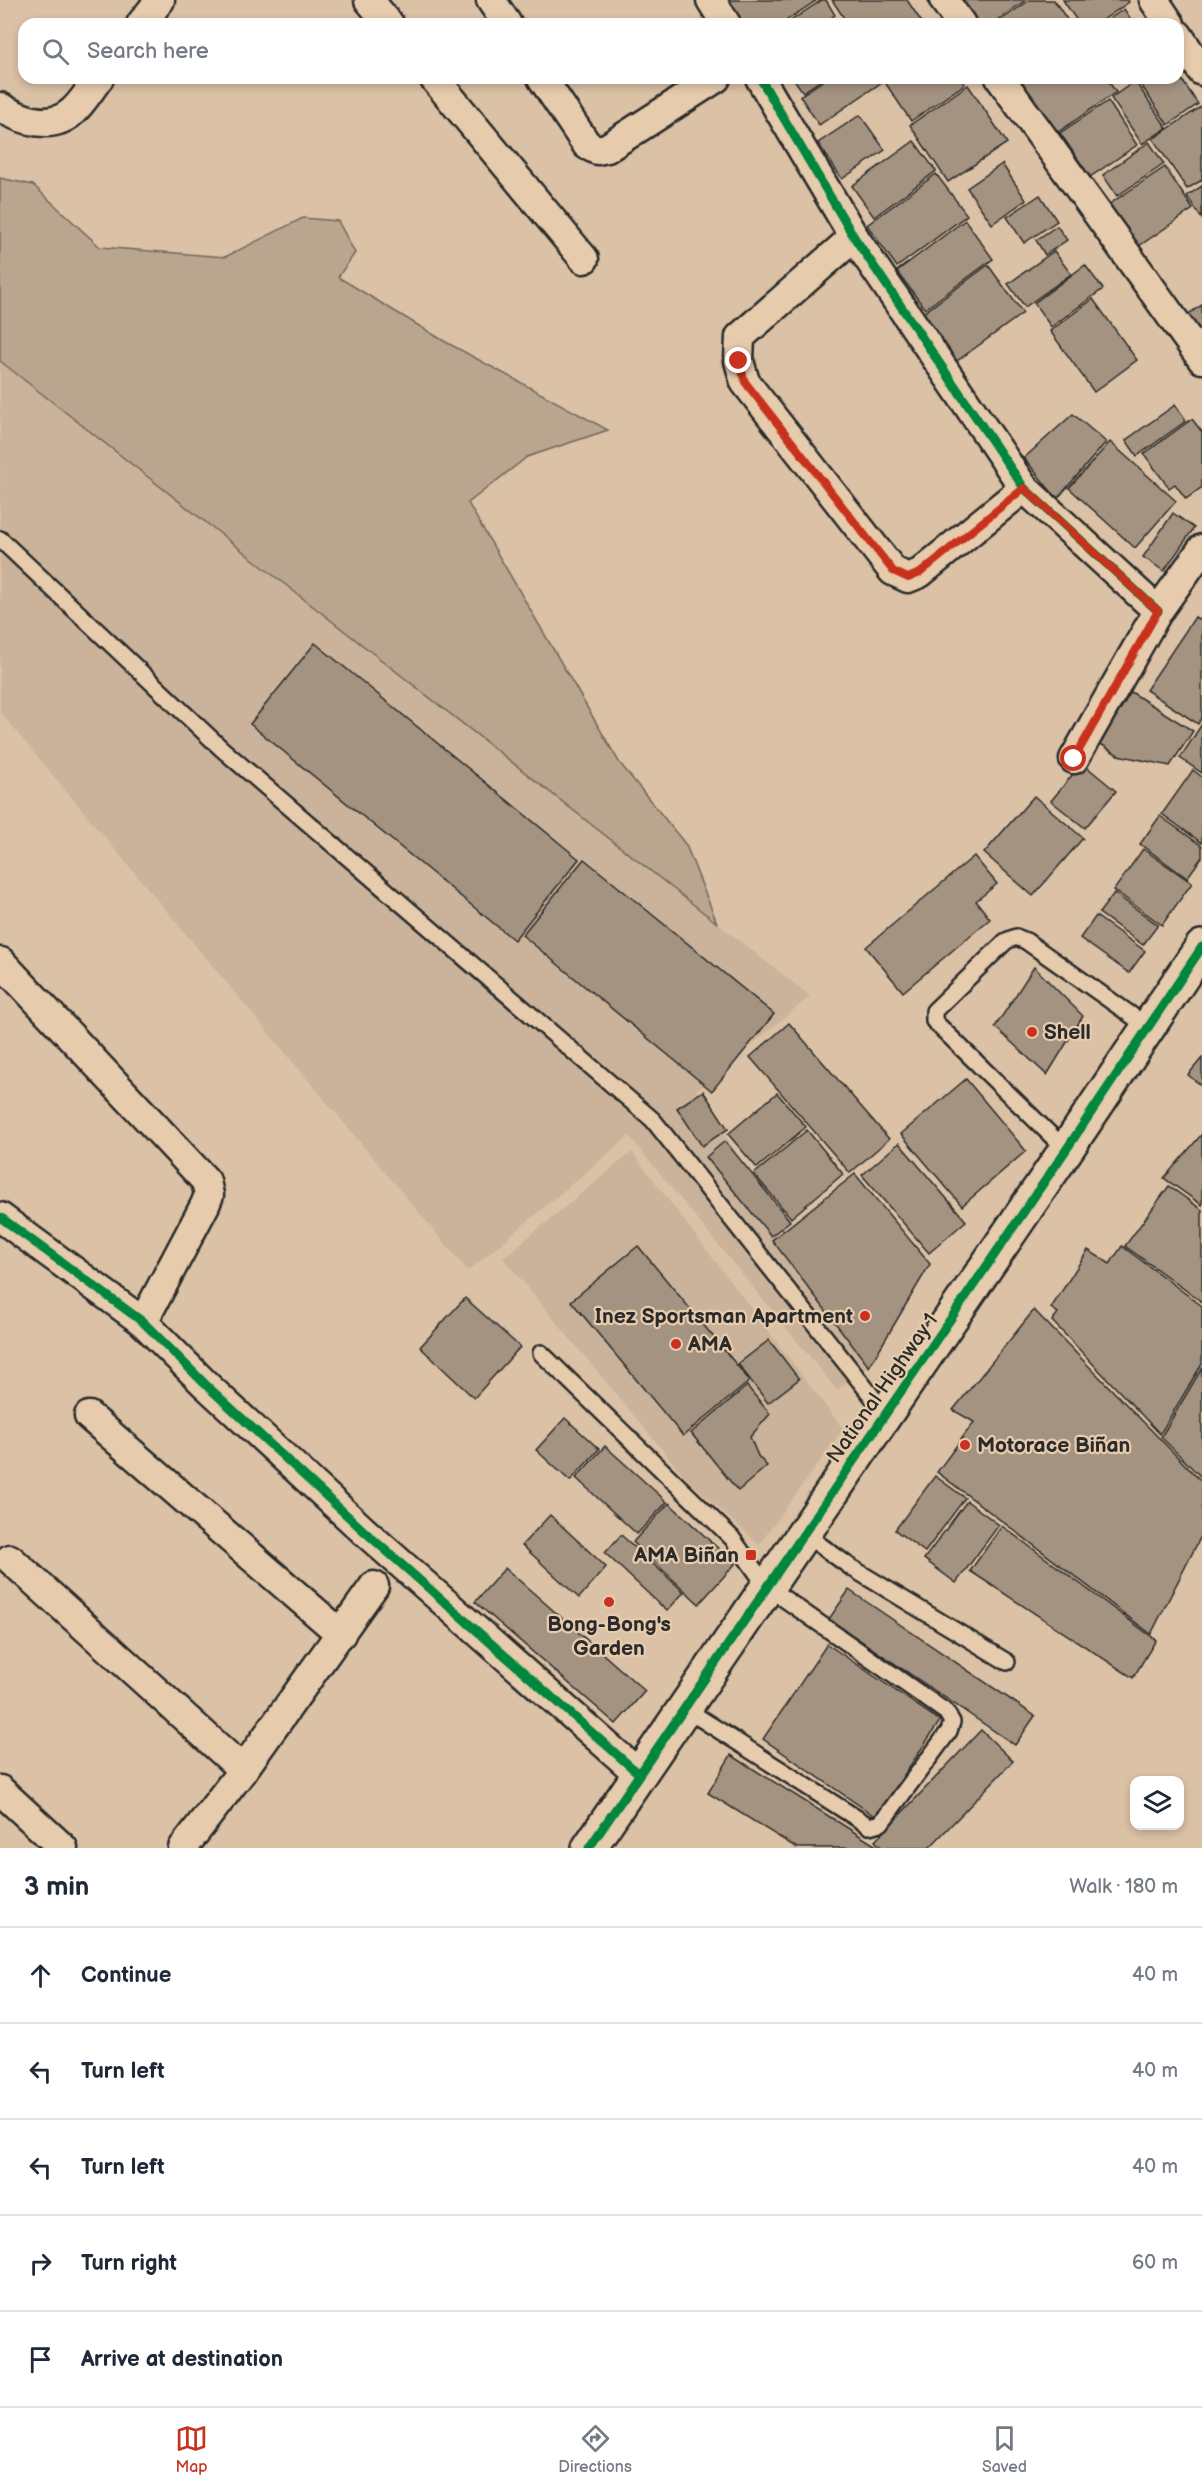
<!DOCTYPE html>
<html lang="en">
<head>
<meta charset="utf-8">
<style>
	:root { --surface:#fff; --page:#f6f6f7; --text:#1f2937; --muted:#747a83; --line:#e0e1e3; --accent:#c8321e }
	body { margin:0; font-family:"Balsamiq Sans",sans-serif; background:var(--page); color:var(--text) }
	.controls { position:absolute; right:18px; bottom:18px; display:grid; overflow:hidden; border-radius:12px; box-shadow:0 3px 9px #0003 }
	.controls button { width:54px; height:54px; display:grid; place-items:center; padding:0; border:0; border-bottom:2px solid var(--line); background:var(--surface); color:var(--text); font:30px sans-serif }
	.stop { position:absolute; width:18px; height:18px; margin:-14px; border:4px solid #c8321e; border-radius:50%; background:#fff }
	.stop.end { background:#c8321e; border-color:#fff; box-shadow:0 2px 6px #0008 }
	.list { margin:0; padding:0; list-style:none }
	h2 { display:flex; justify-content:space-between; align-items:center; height:78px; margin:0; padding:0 24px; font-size:26px }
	h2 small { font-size:20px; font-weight:400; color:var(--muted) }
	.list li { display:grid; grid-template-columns:39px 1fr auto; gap:18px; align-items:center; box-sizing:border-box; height:96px; padding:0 24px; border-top:2px solid var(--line) }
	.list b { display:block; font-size:22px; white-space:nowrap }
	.list em { font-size:20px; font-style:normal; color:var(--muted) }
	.icon { flex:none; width:33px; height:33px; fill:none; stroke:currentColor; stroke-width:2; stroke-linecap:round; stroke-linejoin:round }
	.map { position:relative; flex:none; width:1202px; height:1848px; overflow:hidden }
	.search { position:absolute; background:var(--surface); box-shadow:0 3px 9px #0003; left:18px; right:18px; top:18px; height:66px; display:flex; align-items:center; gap:15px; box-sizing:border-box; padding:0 21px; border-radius:18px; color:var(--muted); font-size:22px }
	.sheet { height:558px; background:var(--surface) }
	nav { display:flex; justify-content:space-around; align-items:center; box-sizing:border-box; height:84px; border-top:2px solid var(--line); background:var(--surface); font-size:16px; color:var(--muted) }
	nav a { display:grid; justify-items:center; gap:3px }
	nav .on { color:var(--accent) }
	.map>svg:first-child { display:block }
</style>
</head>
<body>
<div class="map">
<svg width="1202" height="1848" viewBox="0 0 1202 1848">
	<rect width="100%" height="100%" fill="#dbc1a5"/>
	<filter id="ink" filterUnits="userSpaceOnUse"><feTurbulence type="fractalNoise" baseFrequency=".0167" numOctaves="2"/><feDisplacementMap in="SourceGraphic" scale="12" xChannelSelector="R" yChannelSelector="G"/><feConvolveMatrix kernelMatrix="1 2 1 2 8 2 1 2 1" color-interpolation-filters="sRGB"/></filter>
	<g filter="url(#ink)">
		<g fill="#cab39a">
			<path d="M0 361 810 996 696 1091 872 1362 837 1390 629 1136 468 1271 0 712Z"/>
			<path d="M632 1152 843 1429 759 1545 685 1477 503 1258Z"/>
		</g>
		<path fill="#baa58f" stroke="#72685d" stroke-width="1.5" d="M0 178 33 185 100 247 225 257 303 218 338 221 355 253 338 277 444 341 608 430 527 457 468 503 619 762 686 845 717 923 0 361Z"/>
		<g fill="#a49380" stroke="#2b2b2b" stroke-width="1.5">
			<path d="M723 0H817L781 24H739Z"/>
			<path d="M822 0H826L835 15 822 24H786Z"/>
			<path d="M832 0H907L923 24H848Z"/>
			<path d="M959 0H1026L991 24H975Z"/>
			<path d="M1030 0H1054L1070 24H995Z"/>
			<path d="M1063 0H1128L1129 2 1097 24H1079Z"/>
			<path d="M1124 9 1134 24H1102Z"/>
			<path d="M1178 74 1198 104 1168 125 1137 79 1178 78Z"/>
			<path d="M793 78H824L803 92Z"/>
			<path d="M827 78H879L882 82 819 125 800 96Z"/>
			<path d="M882 78H961L965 84 911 121Z"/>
			<path d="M1016 78H1106L1116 92 1054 135Z"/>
			<path d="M1135 81 1167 128 1142 144 1111 98Z"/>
			<path d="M968 85 1007 143 948 182 910 125Z"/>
			<path d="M1108 101 1137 145 1090 177 1060 133Z"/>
			<path d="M1202 106V180L1187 189 1153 139Z"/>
			<path d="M860 115 885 150 842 179 818 143Z"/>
			<path d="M914 141 936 171 874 217 852 186Z"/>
			<path d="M1149 142 1164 164 1117 196 1103 175Z"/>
			<path d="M1002 164 1026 200 992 224 967 188Z"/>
			<path d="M1165 167 1193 209 1136 248 1108 205Z"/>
			<path d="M936 174 967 215 897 267 867 225Z"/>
			<path d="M1202 186V219L1187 196Z"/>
			<path d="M1040 195 1057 221 1024 243 1007 217Z"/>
			<path d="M965 220 993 259 925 309 897 271Z"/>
			<path d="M1057 226 1067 240 1045 255 1036 240Z"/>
			<path d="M1054 251 1071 274 1025 307 1008 284Z"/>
			<path d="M988 265 1023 313 957 361 922 314Z"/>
			<path d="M1085 265 1103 289 1051 327 1034 303Z"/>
			<path d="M1093 299 1137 360 1094 392 1050 331Z"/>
			<path d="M1202 305V350L1181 319Z"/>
			<path d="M1175 405 1186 421 1137 456 1126 440Z"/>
			<path d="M1073 414 1106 442 1057 499 1024 458Z"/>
			<path d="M1192 419 1202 432V487L1186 499 1175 484 1169 488 1144 454Z"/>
			<path d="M1110 442 1176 501 1135 548 1069 488Z"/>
			<path d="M1173 513 1194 528 1164 571 1143 557Z"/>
			<path d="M1195 617 1202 621V717L1198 724 1146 690Z"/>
			<path d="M315 643 579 859 514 940 250 724Z"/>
			<path d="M1131 692 1193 731 1170 766 1118 755 1099 743Z"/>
			<path d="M1202 724V773L1180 758Z"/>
			<path d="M1082 763 1116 791 1085 828 1051 801Z"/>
			<path d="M1193 770 1202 777V843L1162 814Z"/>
			<path d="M1034 796 1083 838 1033 896 984 853Z"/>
			<path d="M1160 816 1202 846V857L1187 878 1140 844Z"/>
			<path d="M1143 849 1192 883 1162 925 1114 890Z"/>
			<path d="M974 856 997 884 976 901 990 919 903 992 866 947Z"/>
			<path d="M584 859 774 1014 712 1091 522 935Z"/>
			<path d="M1114 893 1158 925 1143 945 1099 913Z"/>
			<path d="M1096 916 1145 951 1129 973 1080 938Z"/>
			<path d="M1034 967 1083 1016 1047 1075 995 1027Z"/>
			<path d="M789 1023 889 1139 850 1173 750 1057Z"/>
			<path d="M1202 1058V1086L1188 1075Z"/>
			<path d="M966 1079 1026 1151 962 1206 901 1134Z"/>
			<path d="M703 1091 728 1129 702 1146 677 1108Z"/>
			<path d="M777 1093 806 1127 757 1168 728 1134Z"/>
			<path d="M807 1130 843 1174 791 1218 754 1174Z"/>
			<path d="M1202 1134V1205L1164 1178Z"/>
			<path d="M725 1141 790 1221 771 1236 706 1157Z"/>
			<path d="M899 1143 966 1221 929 1253 862 1175Z"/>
			<path d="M855 1174 930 1264 869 1367 772 1240Z"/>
			<path d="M1169 1186 1202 1210V1302L1125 1246Z"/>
			<path d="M638 1246 750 1381 683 1436 571 1301Z"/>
			<path d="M1122 1246 1202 1306V1364L1160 1434 1052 1321 1058 1313 1051 1308 1088 1250 1110 1264Z"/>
			<path d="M465 1298 520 1347 474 1398 420 1347Z"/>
			<path d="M1034 1310 1202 1482V1534L1151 1634 937 1472 974 1422 953 1410Z"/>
			<path d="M769 1340 799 1379 768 1403 738 1364Z"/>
			<path d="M1202 1368V1478L1161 1437Z"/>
			<path d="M747 1386 770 1414 750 1437 758 1456 767 1466 738 1491 691 1433Z"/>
			<path d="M565 1418 599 1449 570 1481 536 1450Z"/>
			<path d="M605 1446 667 1502 637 1534 576 1478Z"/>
			<path d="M935 1476 965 1498 925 1552 895 1530Z"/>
			<path d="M967 1501 999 1525 956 1583 924 1559Z"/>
			<path d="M669 1503 735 1564 699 1604 633 1542Z"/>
			<path d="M550 1515 606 1567 579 1598 522 1545Z"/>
			<path d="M1002 1526 1156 1640 1133 1678 970 1571Z"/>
			<path d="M621 1535 684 1592 667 1611 605 1553Z"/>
			<path d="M505 1568 645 1691 616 1724 475 1602Z"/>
			<path d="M849 1590 1035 1716 1015 1745 829 1619Z"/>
			<path d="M827 1644 940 1721 876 1817 763 1739Z"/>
			<path d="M981 1730 1013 1761 929 1848H882L875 1841Z"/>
			<path d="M731 1755 878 1847 877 1848H797L708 1793Z"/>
		</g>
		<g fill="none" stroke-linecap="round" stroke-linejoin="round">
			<defs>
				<g id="lane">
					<path d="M0 539 222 749 653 1120 886 1414"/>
					<path d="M1066 1150 934 1021V1011L1006 941 1016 937 1026 941 1148 1027"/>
					<path d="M541 1353 732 1538 766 1586 946 1712 952 1722 949 1731 881 1823 869 1826 684 1708"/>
					<path d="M803 1533 852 1568 1007 1662"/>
				</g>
				<g id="street">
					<path d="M369 0 389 24"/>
					<path d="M491 0 507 24"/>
					<path d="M711 0 726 24"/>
					<path d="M944 0 961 24"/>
					<path d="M1154 0 1170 24"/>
					<path d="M141 24 160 0"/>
					<path d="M1178 35 1202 71"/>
					<path d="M434 78 584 259"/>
					<path d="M542 78 587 145 597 150 607 148 716 78"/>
					<path d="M760 78 854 237 1024 488 1158 611"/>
					<path d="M1000 78 1202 359"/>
					<path d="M0 107C22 120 52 131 73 111 83 102 91 88 99 78"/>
					<path d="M854 237 740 337 739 361 745 382 893 571 908 578 920 573 1024 488"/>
					<path d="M1074 759 1158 611 1202 549"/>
					<path d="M1 962 206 1181 209 1195 205 1205 143 1322"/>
					<path d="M0 1217 143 1322 206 1385 365 1532 639 1774"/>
					<path d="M89 1416 341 1634"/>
					<path d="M10 1559 243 1770"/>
					<path d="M0 1790 63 1848"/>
					<path d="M183 1848 243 1770 374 1586"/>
				</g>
				<path id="highway" d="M589 1848 1066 1150 1202 947"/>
			</defs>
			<use href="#lane" stroke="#2b2b2b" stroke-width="20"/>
			<use href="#street" stroke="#2b2b2b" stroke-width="33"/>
			<use href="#highway" stroke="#2b2b2b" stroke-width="38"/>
			<use href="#lane" stroke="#e6cbad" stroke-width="15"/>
			<use href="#street" stroke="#e6cbad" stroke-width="28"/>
			<use href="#highway" stroke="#e6cbad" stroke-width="33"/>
			<defs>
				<g id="cycleway">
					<path d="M760 78 854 237 1024 488 1158 611"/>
					<path d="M0 1217 143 1322 206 1385 365 1532 639 1774"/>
					<path d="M589 1848 1066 1150 1202 947"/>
				</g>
			</defs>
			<use href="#cycleway" stroke="#e6cbad" stroke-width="13"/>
			<use href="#cycleway" stroke="#00873e" stroke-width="9"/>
		</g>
	</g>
	<g fill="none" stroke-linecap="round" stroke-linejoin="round" filter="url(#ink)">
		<path stroke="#c8321e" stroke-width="8" d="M739 361 745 382 893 571 908 578 920 573 1024 488 1158 611 1074 759"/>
	</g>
	<g fill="#c8321e" stroke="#e6cbad" stroke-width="2">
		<circle cx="1032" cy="1032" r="6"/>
		<circle cx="865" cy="1316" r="6"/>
		<circle cx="676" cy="1344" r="6"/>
		<circle cx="965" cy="1445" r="6"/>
		<rect x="745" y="1549" width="12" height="12" rx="3"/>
		<circle cx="609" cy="1602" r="6"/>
	</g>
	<g text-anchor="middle" stroke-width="4.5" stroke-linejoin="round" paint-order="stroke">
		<g font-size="21" font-weight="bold" fill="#2b2b2b" stroke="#e6cbad" text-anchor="start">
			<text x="1044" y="1039">Shell</text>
			<text x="853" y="1323" text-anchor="end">Inez Sportsman Apartment</text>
			<text x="688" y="1351">AMA</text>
			<text x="977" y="1452">Motorace Biñan</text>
			<text x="739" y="1562" text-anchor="end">AMA Biñan</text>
			<text x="609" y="1631" text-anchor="middle">Bong-Bong's<tspan x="609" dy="24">Garden</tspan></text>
		</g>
		<g font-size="21" fill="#2b2b2b" stroke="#e6cbad">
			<text transform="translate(882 1388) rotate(-55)" y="7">National Highway 1</text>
		</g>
	</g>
</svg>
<div class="controls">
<button><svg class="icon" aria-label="layers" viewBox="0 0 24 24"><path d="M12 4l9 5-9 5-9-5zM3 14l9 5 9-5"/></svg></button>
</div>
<div class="stop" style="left:1074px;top:759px"></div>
<div class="stop end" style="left:739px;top:361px"></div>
<div class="search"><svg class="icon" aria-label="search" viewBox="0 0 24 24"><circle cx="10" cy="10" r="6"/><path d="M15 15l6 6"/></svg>Search here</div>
</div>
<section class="sheet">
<h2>3 min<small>Walk · 180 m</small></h2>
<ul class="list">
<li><svg class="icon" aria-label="ahead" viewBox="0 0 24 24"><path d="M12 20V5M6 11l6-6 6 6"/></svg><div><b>Continue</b></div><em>40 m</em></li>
<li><svg class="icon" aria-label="left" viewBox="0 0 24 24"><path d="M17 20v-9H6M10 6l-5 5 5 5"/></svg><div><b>Turn left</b></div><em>40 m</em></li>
<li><svg class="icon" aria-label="left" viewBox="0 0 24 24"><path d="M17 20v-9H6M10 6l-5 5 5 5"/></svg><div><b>Turn left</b></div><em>40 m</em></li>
<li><svg class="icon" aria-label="right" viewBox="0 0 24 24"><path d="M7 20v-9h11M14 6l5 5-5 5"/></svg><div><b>Turn right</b></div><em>60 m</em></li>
<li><svg class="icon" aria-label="arrive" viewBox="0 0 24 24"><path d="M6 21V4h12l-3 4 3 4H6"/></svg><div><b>Arrive at destination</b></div></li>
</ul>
</section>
<nav>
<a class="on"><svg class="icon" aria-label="map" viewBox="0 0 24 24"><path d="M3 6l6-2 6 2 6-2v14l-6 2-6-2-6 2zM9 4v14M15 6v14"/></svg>Map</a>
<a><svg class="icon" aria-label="directions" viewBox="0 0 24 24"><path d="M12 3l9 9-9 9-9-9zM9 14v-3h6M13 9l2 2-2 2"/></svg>Directions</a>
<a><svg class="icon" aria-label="saved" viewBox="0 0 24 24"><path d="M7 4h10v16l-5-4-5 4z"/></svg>Saved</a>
</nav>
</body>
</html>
